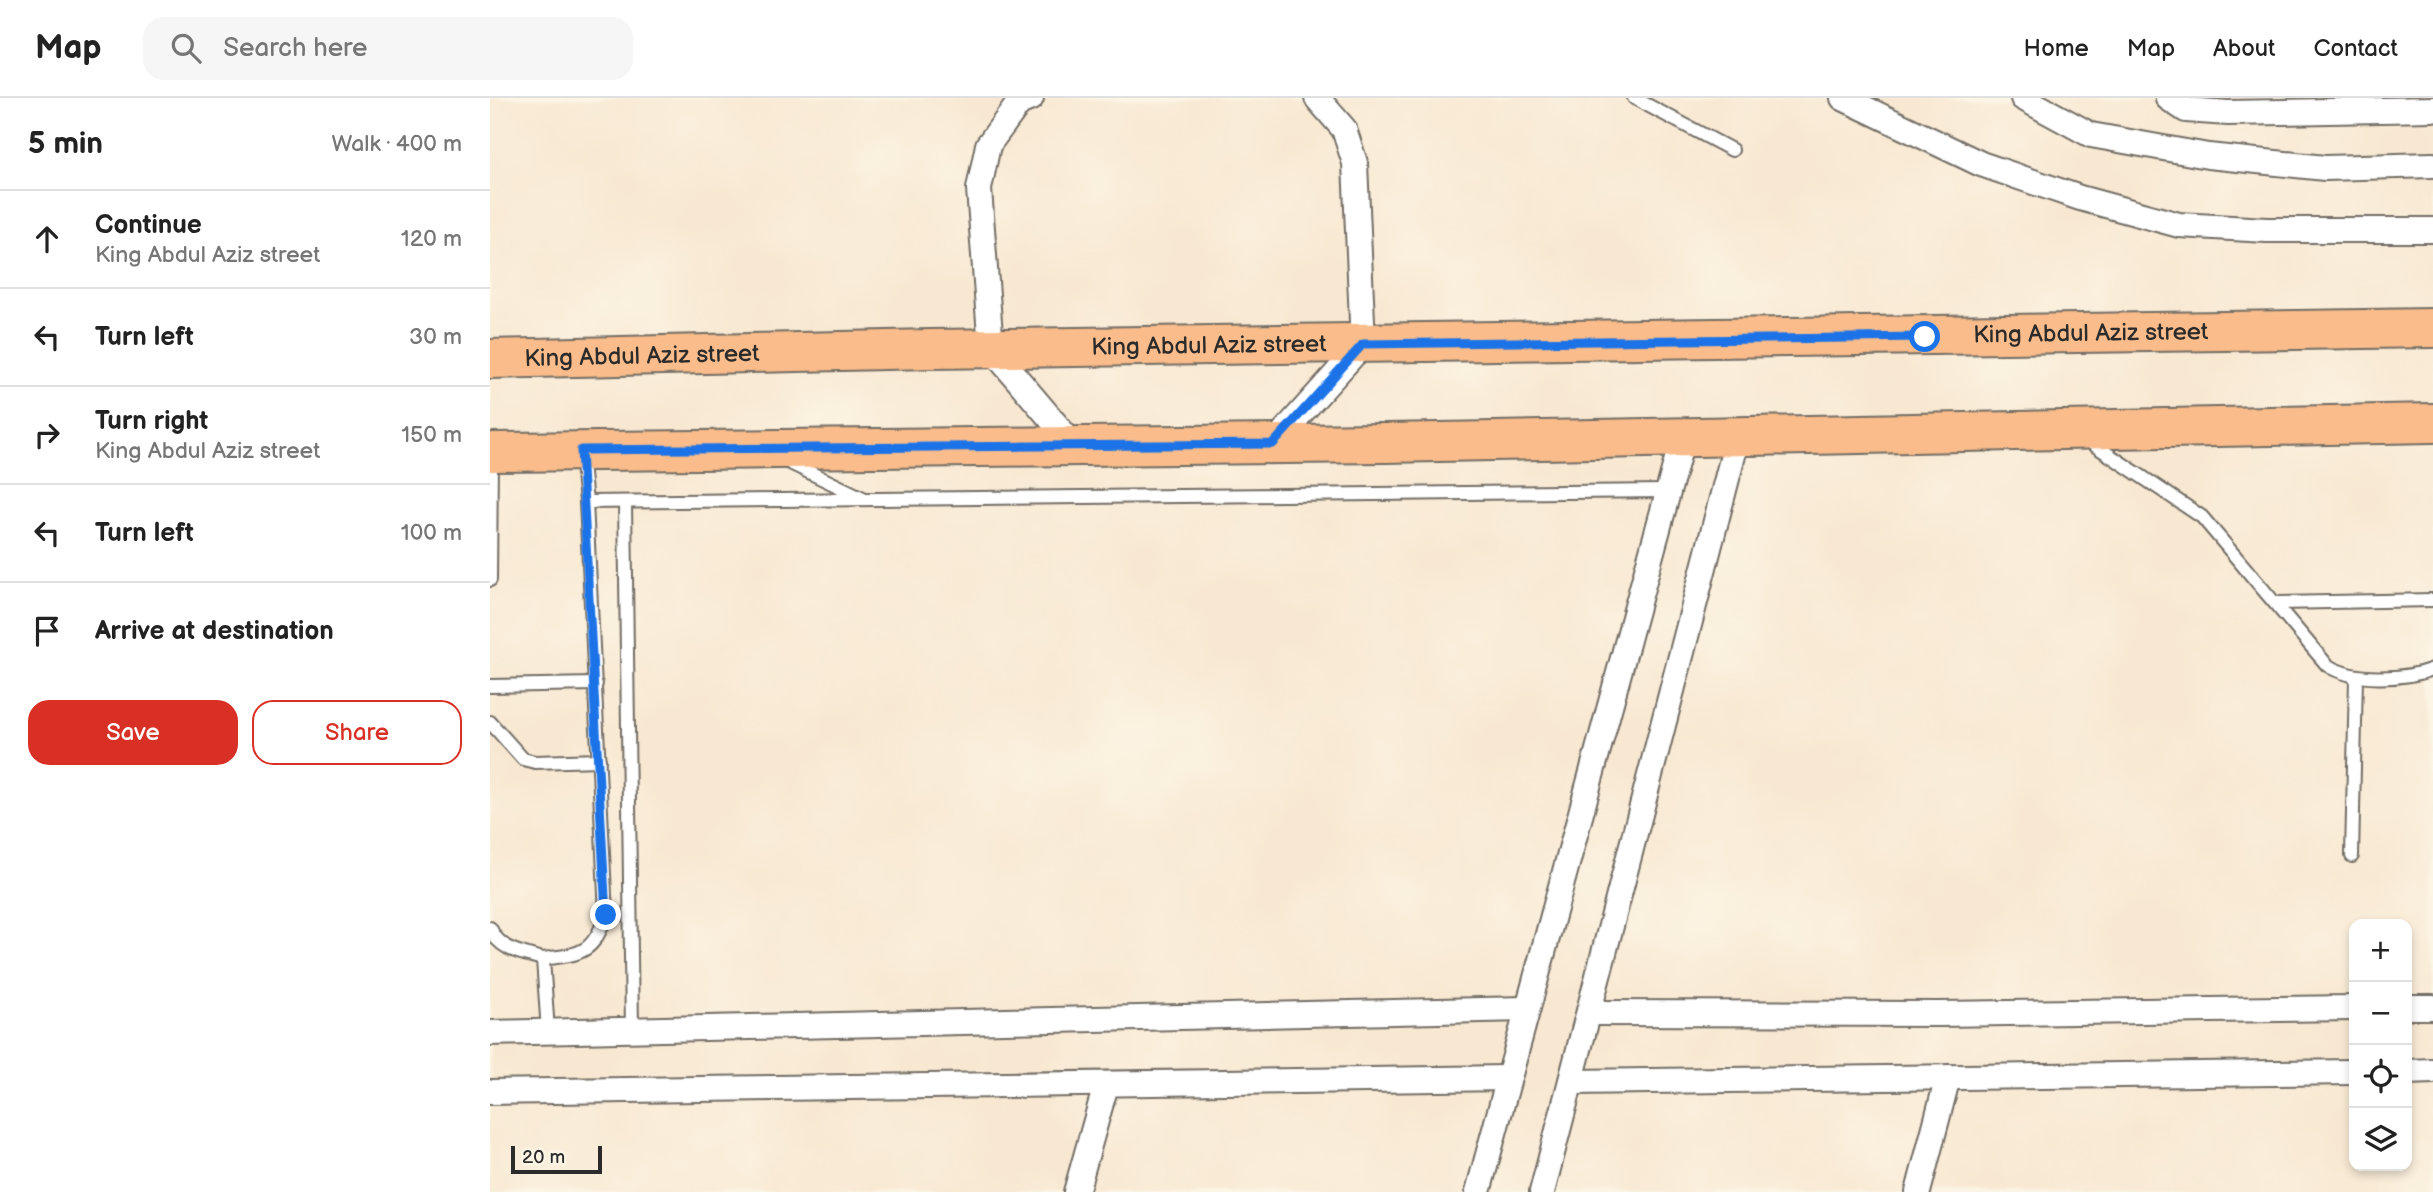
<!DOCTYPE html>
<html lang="en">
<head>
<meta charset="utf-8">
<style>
	:root { --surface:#fff; --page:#f6f6f6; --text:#222; --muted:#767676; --line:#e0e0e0; --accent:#d93025 }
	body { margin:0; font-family:"Balsamiq Sans",sans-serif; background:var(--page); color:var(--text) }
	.controls { position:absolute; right:21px; bottom:21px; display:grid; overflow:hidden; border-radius:14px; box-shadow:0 4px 10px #0003 }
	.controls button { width:63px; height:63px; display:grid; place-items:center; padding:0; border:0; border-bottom:2px solid var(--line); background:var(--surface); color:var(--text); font:35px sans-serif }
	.scale { position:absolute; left:21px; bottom:18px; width:91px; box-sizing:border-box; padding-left:7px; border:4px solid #2b2b2b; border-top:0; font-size:19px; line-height:24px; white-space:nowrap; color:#2b2b2b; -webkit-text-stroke:5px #fcf5e5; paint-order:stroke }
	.stop { position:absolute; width:21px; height:21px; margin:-16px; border:5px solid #1a73e8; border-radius:50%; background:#fff }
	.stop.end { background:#1a73e8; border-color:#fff; box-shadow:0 2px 7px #0008 }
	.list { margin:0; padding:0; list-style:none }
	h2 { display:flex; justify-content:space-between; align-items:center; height:91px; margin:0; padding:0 28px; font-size:30px }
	h2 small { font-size:23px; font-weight:400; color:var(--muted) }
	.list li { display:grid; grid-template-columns:46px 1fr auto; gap:21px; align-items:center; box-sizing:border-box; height:98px; padding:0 28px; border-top:2px solid var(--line) }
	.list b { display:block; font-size:26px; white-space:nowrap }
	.list p { margin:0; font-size:23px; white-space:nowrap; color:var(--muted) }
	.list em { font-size:23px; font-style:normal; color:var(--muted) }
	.actions { display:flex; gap:14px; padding:21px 28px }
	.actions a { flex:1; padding:16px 0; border:2px solid var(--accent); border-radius:21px; text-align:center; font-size:24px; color:var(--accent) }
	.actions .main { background:var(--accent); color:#fff }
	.icon { flex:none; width:38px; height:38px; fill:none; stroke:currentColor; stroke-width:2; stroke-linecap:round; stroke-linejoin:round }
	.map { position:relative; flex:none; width:1943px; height:1094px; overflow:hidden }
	header { display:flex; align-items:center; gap:42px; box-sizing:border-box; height:98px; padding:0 35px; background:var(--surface); border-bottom:2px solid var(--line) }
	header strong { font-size:33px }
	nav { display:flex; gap:38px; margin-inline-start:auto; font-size:24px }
	.search { width:490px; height:63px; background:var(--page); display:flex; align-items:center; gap:18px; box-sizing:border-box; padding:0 24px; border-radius:21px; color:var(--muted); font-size:26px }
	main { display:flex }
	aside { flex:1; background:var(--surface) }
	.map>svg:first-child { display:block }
</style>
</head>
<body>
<header>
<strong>Map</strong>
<div class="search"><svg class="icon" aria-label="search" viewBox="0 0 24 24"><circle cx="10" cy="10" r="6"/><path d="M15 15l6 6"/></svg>Search here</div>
<nav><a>Home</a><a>Map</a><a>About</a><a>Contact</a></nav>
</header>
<main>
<aside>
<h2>5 min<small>Walk · 400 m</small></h2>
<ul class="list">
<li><svg class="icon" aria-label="ahead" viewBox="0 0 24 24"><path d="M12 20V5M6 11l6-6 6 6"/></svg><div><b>Continue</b><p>King Abdul Aziz street</p></div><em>120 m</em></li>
<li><svg class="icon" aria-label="left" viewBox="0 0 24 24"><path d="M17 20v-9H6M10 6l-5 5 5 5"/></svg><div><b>Turn left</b></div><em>30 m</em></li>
<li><svg class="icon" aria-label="right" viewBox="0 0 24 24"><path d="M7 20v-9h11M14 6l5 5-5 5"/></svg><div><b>Turn right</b><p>King Abdul Aziz street</p></div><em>150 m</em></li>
<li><svg class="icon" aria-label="left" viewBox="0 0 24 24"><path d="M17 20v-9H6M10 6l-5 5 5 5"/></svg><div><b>Turn left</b></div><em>100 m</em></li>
<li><svg class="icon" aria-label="arrive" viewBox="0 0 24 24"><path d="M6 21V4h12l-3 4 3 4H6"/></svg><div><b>Arrive at destination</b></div></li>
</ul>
<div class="actions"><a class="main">Save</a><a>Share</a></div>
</aside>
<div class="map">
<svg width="1943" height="1094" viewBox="0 0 1943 1094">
	<rect width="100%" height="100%" fill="#fcf5e5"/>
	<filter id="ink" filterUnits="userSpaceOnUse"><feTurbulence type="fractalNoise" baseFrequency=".0143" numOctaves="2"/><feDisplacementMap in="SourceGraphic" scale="14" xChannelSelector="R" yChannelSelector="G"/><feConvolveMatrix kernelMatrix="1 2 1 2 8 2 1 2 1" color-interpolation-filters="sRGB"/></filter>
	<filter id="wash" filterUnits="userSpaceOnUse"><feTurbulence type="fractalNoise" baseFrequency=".00686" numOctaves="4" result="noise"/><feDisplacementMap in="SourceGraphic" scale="28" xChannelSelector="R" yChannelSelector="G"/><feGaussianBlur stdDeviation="1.57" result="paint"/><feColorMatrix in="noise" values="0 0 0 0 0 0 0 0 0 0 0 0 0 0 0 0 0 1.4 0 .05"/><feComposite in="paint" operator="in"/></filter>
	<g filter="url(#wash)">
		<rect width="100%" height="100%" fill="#f8e8d2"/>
	</g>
	<g filter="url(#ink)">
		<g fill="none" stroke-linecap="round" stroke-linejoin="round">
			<defs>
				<g id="service">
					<path d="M1144 0 1242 52"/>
					<path d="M1597 342 1712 419 1837 567C1862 584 1914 582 1943 571"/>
					<path d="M91 357 96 404 1178 393"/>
					<path d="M298 364 373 400"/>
					<path d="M135 404 142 932"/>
					<path d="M0 482 1 360"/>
					<path d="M1787 505 1943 502"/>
					<path d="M0 588 106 586"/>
					<path d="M0 624 33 661 45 664 109 662"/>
					<path d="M1862 758 1866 580"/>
					<path d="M0 830C10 853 32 855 53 861"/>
					<path d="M58 934 53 861C91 856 103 856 116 817L96 404"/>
				</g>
				<g id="minor">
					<path d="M541 0 529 5 498 47 489 91 501 250 584 348"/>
					<path d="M1353 0 1491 66 1590 100 1689 127 1777 132H1943"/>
					<path d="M1533 0 1601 37 1718 58 1835 70 1943 67"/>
					<path d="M1678 0 1696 12 1738 15 1943 11"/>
					<path d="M783 346 873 246 865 65 854 31 827 0"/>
					<path d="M1917 909H1943"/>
					<path d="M1099 915 1450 916 1864 910"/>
					<path d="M0 935 1036 911"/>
					<path d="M1917 974 1943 973"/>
					<path d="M1081 984 1864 974"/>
					<path d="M0 994 1018 980"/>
					<path d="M586 1094 616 987"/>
					<path d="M988 1094 1193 339"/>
					<path d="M1052 1094 1248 338"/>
					<path d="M1428 1094 1458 979"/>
				</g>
				<g id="primary">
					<path id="s1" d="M0 261 440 251 1943 230"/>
					<path d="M0 354 895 345 1943 325"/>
				</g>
			</defs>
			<use href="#service" stroke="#736d65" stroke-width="16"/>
			<use href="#minor" stroke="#736d65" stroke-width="28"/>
			<use href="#primary" stroke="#736d65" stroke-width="42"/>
			<use href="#service" stroke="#fff" stroke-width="12"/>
			<use href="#minor" stroke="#fff" stroke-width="24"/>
			<use href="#primary" stroke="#f9bc8a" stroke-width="38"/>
		</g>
	</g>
	<g fill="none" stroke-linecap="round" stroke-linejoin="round" filter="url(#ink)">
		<path stroke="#1a73e8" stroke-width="9" d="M116 817 91 352 783 346 873 246 1435 239"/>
	</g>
	<g text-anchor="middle" stroke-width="7" stroke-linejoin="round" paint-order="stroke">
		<g font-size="24" fill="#2b2b2b" stroke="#fcf5e5">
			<text dy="8" stroke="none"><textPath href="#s1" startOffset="1601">King Abdul Aziz street</textPath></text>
			<text dy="8" stroke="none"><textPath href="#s1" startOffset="719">King Abdul Aziz street</textPath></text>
			<text dy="8" stroke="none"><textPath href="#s1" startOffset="152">King Abdul Aziz street</textPath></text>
		</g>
	</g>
</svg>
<div class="controls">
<button>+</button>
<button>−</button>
<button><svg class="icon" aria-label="locate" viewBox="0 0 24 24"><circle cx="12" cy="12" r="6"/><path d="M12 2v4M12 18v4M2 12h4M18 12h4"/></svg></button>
<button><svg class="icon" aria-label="layers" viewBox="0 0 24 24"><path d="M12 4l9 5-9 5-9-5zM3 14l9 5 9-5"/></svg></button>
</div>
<div class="scale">20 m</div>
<div class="stop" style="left:1435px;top:239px"></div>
<div class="stop end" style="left:116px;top:817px"></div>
</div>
</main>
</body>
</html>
